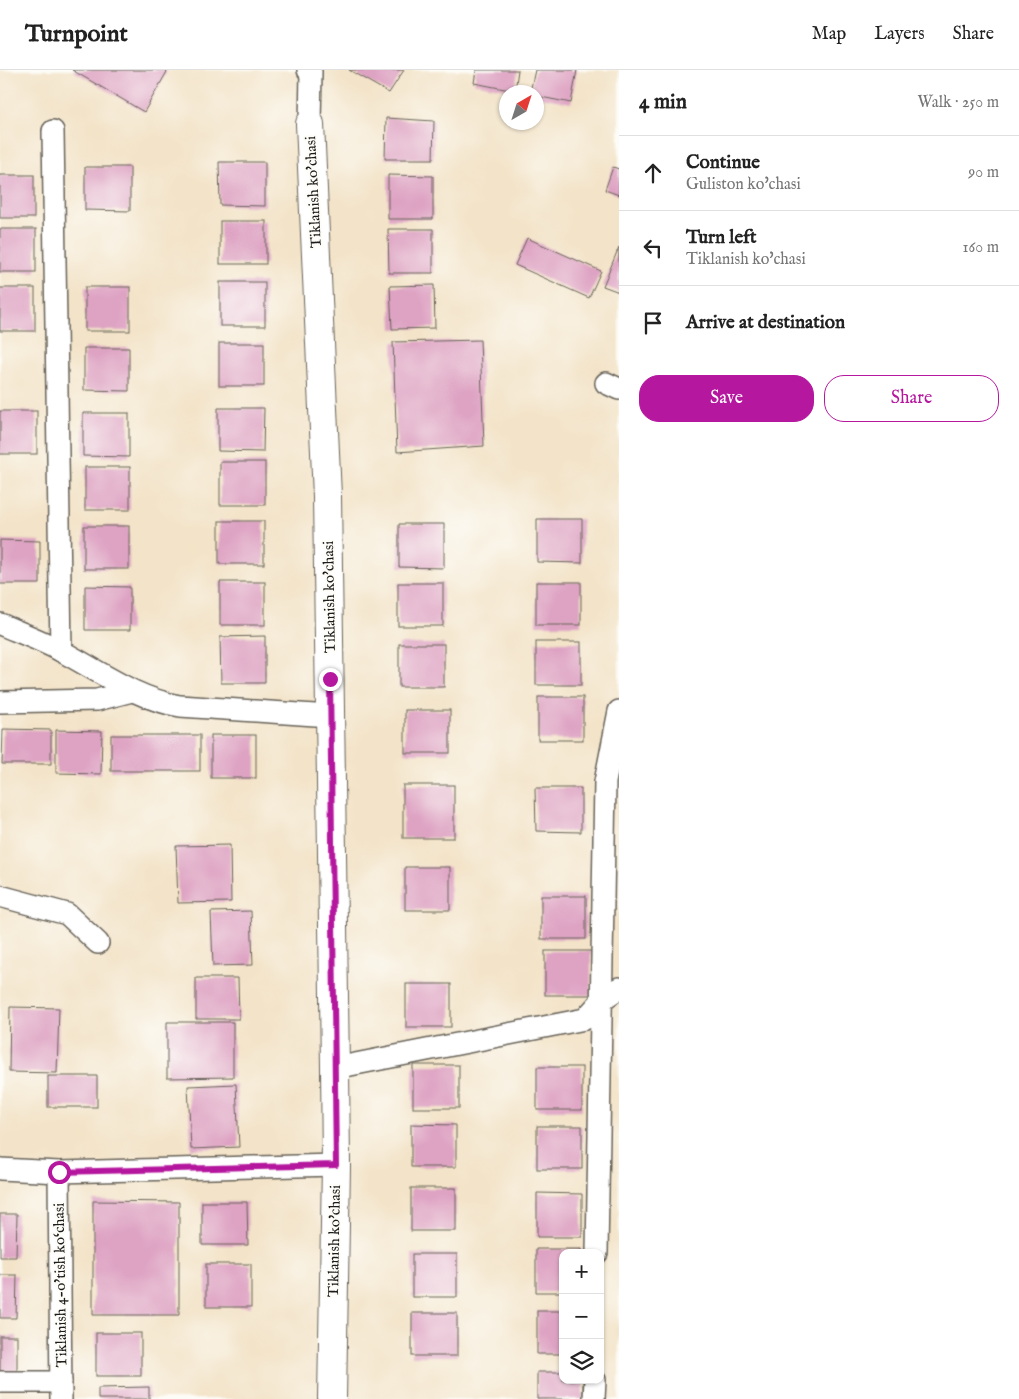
<!DOCTYPE html>
<html lang="en">
<head>
<meta charset="utf-8">
<style>
	:root { --surface:#fff; --page:#f2f2f2; --text:#222; --muted:#767676; --line:#e0e0e0; --accent:#b5179e }
	body { margin:0; font-family:"IM FELL English",serif; background:var(--page); color:var(--text) }
	.controls { position:absolute; right:15px; bottom:15px; display:grid; overflow:hidden; border-radius:10px; box-shadow:0 1px 4px #0004 }
	.controls button { width:45px; height:45px; display:grid; place-items:center; padding:0; border:0; border-bottom:1px solid var(--line); background:var(--surface); color:var(--text); font:25px sans-serif }
	.compass { position:absolute; left:499px; top:15px; width:45px; height:45px; border-radius:50%; background:var(--surface); box-shadow:0 1px 4px #0004; rotate:39deg }
	.stop { position:absolute; width:15px; height:15px; margin:-11px; border:4px solid #b5179e; border-radius:50%; background:#fff }
	.stop.end { background:#b5179e; border-color:#fff; box-shadow:0 1px 5px #0008 }
	.list { margin:0; padding:0; list-style:none }
	h2 { display:flex; justify-content:space-between; align-items:center; height:65px; margin:0; padding:0 20px; font-size:21px }
	h2 small { font-size:16px; font-weight:400; color:var(--muted) }
	.list li { display:grid; grid-template-columns:32px 1fr auto; gap:15px; align-items:center; box-sizing:border-box; height:75px; padding:0 20px; border-top:1px solid var(--line) }
	.list b { display:block; font-size:19px; white-space:nowrap }
	.list p { margin:0; font-size:16px; white-space:nowrap; color:var(--muted) }
	.list em { font-size:16px; font-style:normal; color:var(--muted) }
	.actions { display:flex; gap:10px; padding:15px 20px }
	.actions a { flex:1; padding:11px 0; border:1px solid var(--accent); border-radius:20px; text-align:center; font-size:18px; color:var(--accent) }
	.actions .main { background:var(--accent); color:#fff }
	.icon { flex:none; width:28px; height:28px; fill:none; stroke:currentColor; stroke-width:2; stroke-linecap:round; stroke-linejoin:round }
	.map { position:relative; flex:none; width:619px; height:1329px; overflow:hidden }
	header { display:flex; align-items:center; gap:30px; box-sizing:border-box; height:70px; padding:0 25px; background:var(--surface); border-bottom:1px solid var(--line) }
	header strong { font-size:24px }
	nav { display:flex; gap:28px; margin-inline-start:auto; font-size:18px }
	main { display:flex }
	aside { flex:1; background:var(--surface) }
	.map>svg:first-child { display:block }
</style>
</head>
<body>
<header>
<strong>Turnpoint</strong>
<nav><a>Map</a><a>Layers</a><a>Share</a></nav>
</header>
<main>
<div class="map">
<svg width="619" height="1329" viewBox="0 0 619 1329">
	<rect width="100%" height="100%" fill="#fdfcf7"/>
	<filter id="ink" filterUnits="userSpaceOnUse"><feTurbulence type="fractalNoise" baseFrequency=".02" numOctaves="2"/><feDisplacementMap in="SourceGraphic" scale="10" xChannelSelector="R" yChannelSelector="G"/><feConvolveMatrix kernelMatrix="1 2 1 2 8 2 1 2 1" color-interpolation-filters="sRGB"/></filter>
	<filter id="wash" filterUnits="userSpaceOnUse"><feTurbulence type="fractalNoise" baseFrequency=".0096" numOctaves="4" result="noise"/><feDisplacementMap in="SourceGraphic" scale="20" xChannelSelector="R" yChannelSelector="G"/><feGaussianBlur stdDeviation="1.12" result="paint"/><feColorMatrix in="noise" values="0 0 0 0 0 0 0 0 0 0 0 0 0 0 0 0 0 1.4 0 .05"/><feComposite in="paint" operator="in"/></filter>
	<g filter="url(#wash)">
		<rect width="100%" height="100%" fill="#f3e3c8"/>
		<g id="blocks">
			<g fill="#dea3c3">
				<path d="M72 0H168L144 42Z"/>
				<path d="M349 0H404L389 23Z"/>
				<path d="M476 0H518L515 21 474 13Z"/>
				<path d="M535 0H577L571 33 536 26V22H530Z"/>
				<path d="M386 48 434 51 433 89H385Z"/>
				<path d="M219 92H265V136L220 135Z"/>
				<path d="M85 97H130V141L85 140Z"/>
				<path d="M613 97 619 99V125L605 120Z"/>
				<rect x="0" y="105" width="34" height="43"/>
				<path d="M388 105 433 106V149H388Z"/>
				<rect x="220" y="151" width="46" height="43"/>
				<rect x="0" y="159" width="36" height="43"/>
				<path d="M388 159H433V203H389Z"/>
				<path d="M527 168 601 201 589 228 515 195Z"/>
				<path d="M619 177V222L603 216Z"/>
				<rect x="220" y="212" width="45" height="44"/>
				<path d="M434 215 435 258 392 259 390 216Z"/>
				<rect x="85" y="217" width="45" height="44"/>
				<rect x="0" y="218" width="35" height="43"/>
				<path d="M480 270 484 376 397 382 393 272Z"/>
				<rect x="219" y="273" width="45" height="43"/>
				<path d="M84 278H129V321L84 320Z"/>
				<path d="M218 338H264L263 382 218 381Z"/>
				<rect x="0" y="341" width="37" height="43"/>
				<path d="M83 343H129V387L83 386Z"/>
				<rect x="220" y="392" width="45" height="43"/>
				<rect x="85" y="397" width="45" height="43"/>
				<path d="M537 449H582V493L537 492Z"/>
				<rect x="219" y="451" width="45" height="43"/>
				<path d="M399 454H444V498L399 497Z"/>
				<rect x="84" y="456" width="45" height="43"/>
				<path d="M0 470 40 471V514H0Z"/>
				<rect x="220" y="512" width="45" height="43"/>
				<rect x="536" y="512" width="45" height="43"/>
				<rect x="398" y="513" width="45" height="43"/>
				<path d="M85 516 130 517V560H85Z"/>
				<path d="M265 566V613H221L220 567Z"/>
				<rect x="536" y="572" width="45" height="43"/>
				<rect x="399" y="574" width="45" height="43"/>
				<rect x="538" y="627" width="45" height="43"/>
				<rect x="405" y="640" width="45" height="43"/>
				<path d="M3 659 51 660V694H2Z"/>
				<path d="M56 660 102 661 101 704 56 703Z"/>
				<rect x="111" y="665" width="89" height="36"/>
				<rect x="211" y="665" width="45" height="43"/>
				<rect x="403" y="715" width="51" height="53"/>
				<path d="M535 718H581V762L536 761Z"/>
				<path d="M230 775 231 832 178 833 176 776Z"/>
				<rect x="405" y="797" width="45" height="43"/>
				<rect x="541" y="826" width="45" height="43"/>
				<path d="M251 841 253 895 213 896 211 842Z"/>
				<rect x="545" y="881" width="46" height="44"/>
				<path d="M196 908H238L239 949H196Z"/>
				<rect x="406" y="914" width="45" height="43"/>
				<path d="M10 937 59 938 57 1003 9 1002Z"/>
				<path d="M167 952H233V1007L167 1008Z"/>
				<rect x="413" y="995" width="46" height="43"/>
				<rect x="537" y="997" width="45" height="43"/>
				<rect x="48" y="1006" width="49" height="31"/>
				<path d="M236 1014 239 1077 191 1079 188 1016Z"/>
				<path d="M411 1054 456 1055V1097H411Z"/>
				<rect x="537" y="1056" width="45" height="43"/>
				<rect x="411" y="1118" width="45" height="43"/>
				<path d="M537 1123 582 1124V1167H537Z"/>
				<path d="M93 1131 179 1132V1245H93Z"/>
				<path d="M202 1132H247L248 1175H202Z"/>
				<path d="M0 1144H17L16 1187H0Z"/>
				<path d="M536 1179H581V1183H563V1222H536Z"/>
				<rect x="412" y="1184" width="45" height="43"/>
				<rect x="206" y="1194" width="45" height="43"/>
				<path d="M0 1205H17L16 1248H0Z"/>
				<rect x="537" y="1241" width="26" height="43"/>
				<rect x="412" y="1243" width="45" height="43"/>
				<rect x="96" y="1263" width="45" height="43"/>
				<rect x="0" y="1266" width="17" height="43"/>
				<path d="M537 1302H563V1310H583V1329H537Z"/>
				<path d="M149 1317V1329H98V1318Z"/>
			</g>
		</g>
	</g>
	<g filter="url(#ink)">
		<use href="#blocks" fill-opacity="0" stroke="#676258" stroke-width="1"/>
		<g fill="none" stroke-linecap="round" stroke-linejoin="round">
			<defs>
				<g id="minor">
					<path d="M308 0 311 2 310 54"/>
					<path d="M53 61 61 581"/>
					<path d="M606 313 619 319"/>
					<path d="M0 554C21 563 43 571 63 582 102 603 137 629 180 636L330 646"/>
					<path d="M0 632 97 630 132 621"/>
					<path d="M0 826 67 844 98 873"/>
					<path d="M335 998 585 949 603 929 619 918"/>
					<path d="M0 1099 59 1102 336 1095"/>
					<path d="M59 1102 61 1329"/>
					<path d="M597 1183 605 712 619 641"/>
					<path d="M0 1312H61"/>
					<path d="M594 1329 595 1310"/>
				</g>
				<path id="tertiary" d="M310 54 327 426 335 998 336 1095 332 1329"/>
			</defs>
			<use href="#minor" stroke="#676258" stroke-width="24"/>
			<use href="#tertiary" stroke="#676258" stroke-width="30"/>
			<use href="#minor" stroke="#fff" stroke-width="21"/>
			<use href="#tertiary" stroke="#fff" stroke-width="28"/>
		</g>
	</g>
	<g fill="none" stroke-linecap="round" stroke-linejoin="round" filter="url(#ink)">
		<path stroke="#b5179e" stroke-width="6" d="M59 1102 336 1095 330 609"/>
	</g>
	<g text-anchor="middle" stroke-width="4" stroke-linejoin="round" paint-order="stroke">
		<g font-size="15" fill="#1c1c1c" stroke="#fdfcf7">
			<text transform="translate(313 122) rotate(-93)" y="5">Tiklanish ko'chasi</text>
			<text transform="translate(329 527) rotate(-91)" y="5">Tiklanish ko'chasi</text>
			<text transform="translate(334 1171) rotate(-89)" y="5">Tiklanish ko'chasi</text>
			<text transform="translate(60 1215) rotate(-91)" y="5">Tiklanish 4-o'tish ko‘chasi</text>
		</g>
	</g>
</svg>
<div class="controls">
<button>+</button>
<button>−</button>
<button><svg class="icon" aria-label="layers" viewBox="0 0 24 24"><path d="M12 4l9 5-9 5-9-5zM3 14l9 5 9-5"/></svg></button>
</div>
<svg class="compass" viewBox="-18 -18 36 36"><path d="M0-13l5 13h-10z" fill="#e53935"/><path d="M0 13l5-13h-10z" fill="#767676"/></svg>
<div class="stop" style="left:59px;top:1102px"></div>
<div class="stop end" style="left:330px;top:609px"></div>
</div>
<aside>
<h2>4 min<small>Walk · 250 m</small></h2>
<ul class="list">
<li><svg class="icon" aria-label="ahead" viewBox="0 0 24 24"><path d="M12 20V5M6 11l6-6 6 6"/></svg><div><b>Continue</b><p>Guliston ko'chasi</p></div><em>90 m</em></li>
<li><svg class="icon" aria-label="left" viewBox="0 0 24 24"><path d="M17 20v-9H6M10 6l-5 5 5 5"/></svg><div><b>Turn left</b><p>Tiklanish ko'chasi</p></div><em>160 m</em></li>
<li><svg class="icon" aria-label="arrive" viewBox="0 0 24 24"><path d="M6 21V4h12l-3 4 3 4H6"/></svg><div><b>Arrive at destination</b></div></li>
</ul>
<div class="actions"><a class="main">Save</a><a>Share</a></div>
</aside>
</main>
</body>
</html>
